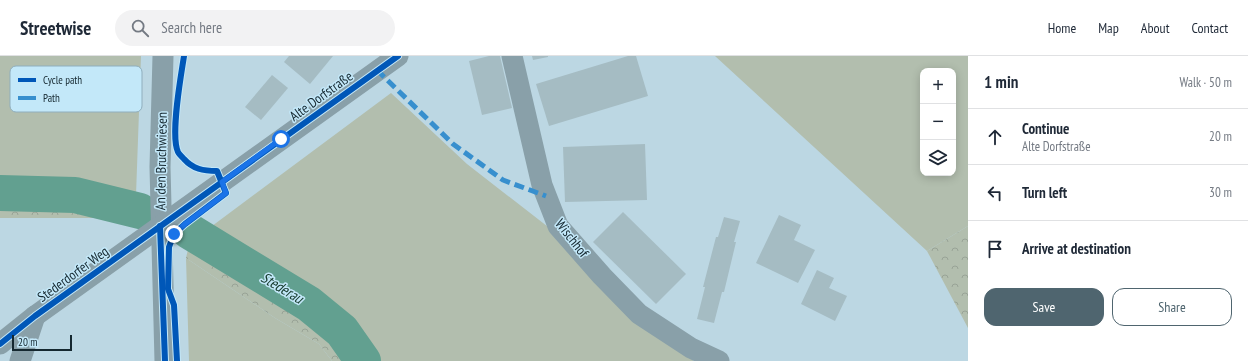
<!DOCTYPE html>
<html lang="en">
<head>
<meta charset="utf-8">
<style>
	:root { --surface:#fff; --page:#f2f2f3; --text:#1f2937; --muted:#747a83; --line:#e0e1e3; --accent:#4f656f }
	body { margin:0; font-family:"PT Sans Narrow",sans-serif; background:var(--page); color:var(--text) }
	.controls { position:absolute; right:12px; top:12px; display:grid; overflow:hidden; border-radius:8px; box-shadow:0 2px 10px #0003 }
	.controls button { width:36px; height:36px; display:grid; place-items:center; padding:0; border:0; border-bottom:1px solid var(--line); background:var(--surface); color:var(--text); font:20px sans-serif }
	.scale { position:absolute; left:12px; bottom:10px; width:60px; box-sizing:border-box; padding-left:4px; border:2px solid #152830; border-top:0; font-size:11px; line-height:14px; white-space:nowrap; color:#152830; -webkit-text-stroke:3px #c3e8f9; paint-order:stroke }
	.stop { position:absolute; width:12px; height:12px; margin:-9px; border:3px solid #1a73e8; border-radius:50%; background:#fff }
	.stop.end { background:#1a73e8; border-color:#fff; box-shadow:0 1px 4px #0008 }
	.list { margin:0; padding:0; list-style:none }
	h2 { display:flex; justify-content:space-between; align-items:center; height:52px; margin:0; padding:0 16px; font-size:17px }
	h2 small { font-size:13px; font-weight:400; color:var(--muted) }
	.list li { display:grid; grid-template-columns:26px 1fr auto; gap:12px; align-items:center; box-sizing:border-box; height:56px; padding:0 16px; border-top:1px solid var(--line) }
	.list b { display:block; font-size:15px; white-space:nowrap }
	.list p { margin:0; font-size:13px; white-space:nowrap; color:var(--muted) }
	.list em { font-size:13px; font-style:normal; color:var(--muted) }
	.actions { display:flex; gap:8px; padding:12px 16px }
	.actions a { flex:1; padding:9px 0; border:1px solid var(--accent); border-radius:12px; text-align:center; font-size:14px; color:var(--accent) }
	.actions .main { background:var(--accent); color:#fff }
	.icon { flex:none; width:22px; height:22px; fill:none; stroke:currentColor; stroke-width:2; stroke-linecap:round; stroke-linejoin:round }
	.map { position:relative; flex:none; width:968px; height:305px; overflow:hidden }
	header { display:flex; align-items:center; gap:24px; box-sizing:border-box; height:56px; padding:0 20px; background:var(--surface); border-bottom:1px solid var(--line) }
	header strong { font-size:19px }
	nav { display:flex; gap:22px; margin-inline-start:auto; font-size:14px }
	.search { width:280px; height:36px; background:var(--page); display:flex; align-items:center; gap:10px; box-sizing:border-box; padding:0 14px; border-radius:22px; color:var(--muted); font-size:15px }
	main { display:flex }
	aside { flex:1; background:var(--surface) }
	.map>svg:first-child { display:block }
</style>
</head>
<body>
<header>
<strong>Streetwise</strong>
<div class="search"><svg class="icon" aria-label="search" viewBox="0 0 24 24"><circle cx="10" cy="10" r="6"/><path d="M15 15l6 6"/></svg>Search here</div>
<nav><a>Home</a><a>Map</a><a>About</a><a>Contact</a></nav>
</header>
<main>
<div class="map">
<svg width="968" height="305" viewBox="0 0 968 305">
	<defs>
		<pattern id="forest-crowns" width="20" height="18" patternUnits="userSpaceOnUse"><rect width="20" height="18" fill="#b2beae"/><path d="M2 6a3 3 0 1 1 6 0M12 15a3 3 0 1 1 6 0" fill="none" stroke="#98a396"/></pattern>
	</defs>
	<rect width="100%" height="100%" fill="#bcd7e3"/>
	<g fill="#b2beae" fill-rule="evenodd">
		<path d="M0 0H141L136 139 62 123 0 122Z"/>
		<path d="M715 0H968V170L927 195ZM923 15H953V117H923Z"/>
		<path d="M391 37 467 108 552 174 636 263 694 305H373L345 268 313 240 208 173Z"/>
		<path d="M186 202 275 262 319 288 332 305H189Z"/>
	</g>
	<g fill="url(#forest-crowns)">
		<path d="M0 122 62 123 136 139 131 162H0Z"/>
		<path d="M968 170V272L927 195Z"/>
		<path d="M189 189 202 193 305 256 357 305H332L319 288 275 262 186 202Z"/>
	</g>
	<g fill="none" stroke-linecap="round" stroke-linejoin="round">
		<g stroke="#62a090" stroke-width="36">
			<path d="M0 137 75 139 140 155"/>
			<path d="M189 175 309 248 342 275 363 305"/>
		</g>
	</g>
	<g fill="#a5bcc3">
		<path d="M289 0H333L310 28 284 6Z"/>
		<path d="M489 0H500L512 52 482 59 469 5Z"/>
		<path d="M532 0H548V1L533 4Z"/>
		<path d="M628 0H636L648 40 549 70 536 28Z"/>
		<path d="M272 19 288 32 261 64 245 51Z"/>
		<path d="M645 88 647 144 565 146 563 91Z"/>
		<path d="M623 156 686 218 656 248 593 186Z"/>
		<path d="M779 159 801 169 794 184 815 194 798 227 756 207Z"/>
		<path d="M724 161 740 165 734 186H736L724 236H722L714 267 697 263 705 231H703L716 181H718Z"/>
		<path d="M817 214 834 222 829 232 847 240 835 265 801 248Z"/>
	</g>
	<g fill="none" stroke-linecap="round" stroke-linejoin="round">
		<g stroke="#89a0a9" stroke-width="21">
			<path d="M163 0 160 111 165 305"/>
			<path d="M512 0 542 129 558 170 602 220 639 258 691 292 719 305"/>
			<path d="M0 288 35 260 398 0"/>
			<path d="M20 305 35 260"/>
		</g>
		<path stroke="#378fce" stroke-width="5" stroke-dasharray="10 5" stroke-linecap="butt" d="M377 14 453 88 503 124 546 140"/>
		<defs>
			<g id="cycleway">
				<path d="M160 170 165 305"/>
				<path d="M0 288 35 260 398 0"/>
				<path d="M177 305 174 249 168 233 169 191 174 178 185 168 226 137 217 115C203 115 193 113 184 103 182 101 179 98 178 96 170 79 181 20 184 0"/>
			</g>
		</defs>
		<use href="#cycleway" stroke="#c3e8f9" stroke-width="8"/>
		<use href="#cycleway" stroke="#0057b8" stroke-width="6"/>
	</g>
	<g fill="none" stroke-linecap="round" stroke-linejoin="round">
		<path stroke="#1a73e8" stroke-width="5" d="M174 178 185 168 226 137 222 126 281 83"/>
	</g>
	<g text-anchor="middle" stroke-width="3" stroke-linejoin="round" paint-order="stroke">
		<g font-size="14" fill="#152830" stroke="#c3e8f9">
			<text transform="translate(321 40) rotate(-36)" y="5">Alte Dorfstraße</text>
			<text transform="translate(161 105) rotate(-89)" y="5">An den Bruchwiesen</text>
			<text transform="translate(572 182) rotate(52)" y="5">Wischhof</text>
			<text transform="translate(73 218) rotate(-36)" y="5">Stederdorfer Weg</text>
		</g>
		<g font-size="15" font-style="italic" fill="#163a2d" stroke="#c3e8f9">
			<text transform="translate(282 232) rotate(31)" y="5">Stederau</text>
		</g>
	</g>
	<rect x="10" y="10" width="132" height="46" rx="6" fill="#c3e8f9" stroke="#8faebd" stroke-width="1"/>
	<rect x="18" y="22" width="18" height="4" fill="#0057b8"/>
	<rect x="18" y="40" width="18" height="4" fill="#378fce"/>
	<g font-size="11" fill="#152830">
		<text x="43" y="28">Cycle path</text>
		<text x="43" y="46">Path</text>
	</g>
</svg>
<div class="controls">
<button>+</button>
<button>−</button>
<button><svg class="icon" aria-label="layers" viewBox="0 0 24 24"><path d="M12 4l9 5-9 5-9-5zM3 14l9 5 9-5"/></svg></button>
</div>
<div class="scale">20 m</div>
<div class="stop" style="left:281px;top:83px"></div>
<div class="stop end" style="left:174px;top:178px"></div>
</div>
<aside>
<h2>1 min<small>Walk · 50 m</small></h2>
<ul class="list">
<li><svg class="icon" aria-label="ahead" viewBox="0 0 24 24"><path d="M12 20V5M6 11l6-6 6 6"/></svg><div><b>Continue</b><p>Alte Dorfstraße</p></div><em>20 m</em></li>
<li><svg class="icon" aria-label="left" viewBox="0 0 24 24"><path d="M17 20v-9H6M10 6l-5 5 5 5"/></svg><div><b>Turn left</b></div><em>30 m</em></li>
<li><svg class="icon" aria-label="arrive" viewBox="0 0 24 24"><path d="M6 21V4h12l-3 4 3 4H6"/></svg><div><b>Arrive at destination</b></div></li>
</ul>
<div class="actions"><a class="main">Save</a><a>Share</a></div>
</aside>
</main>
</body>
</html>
